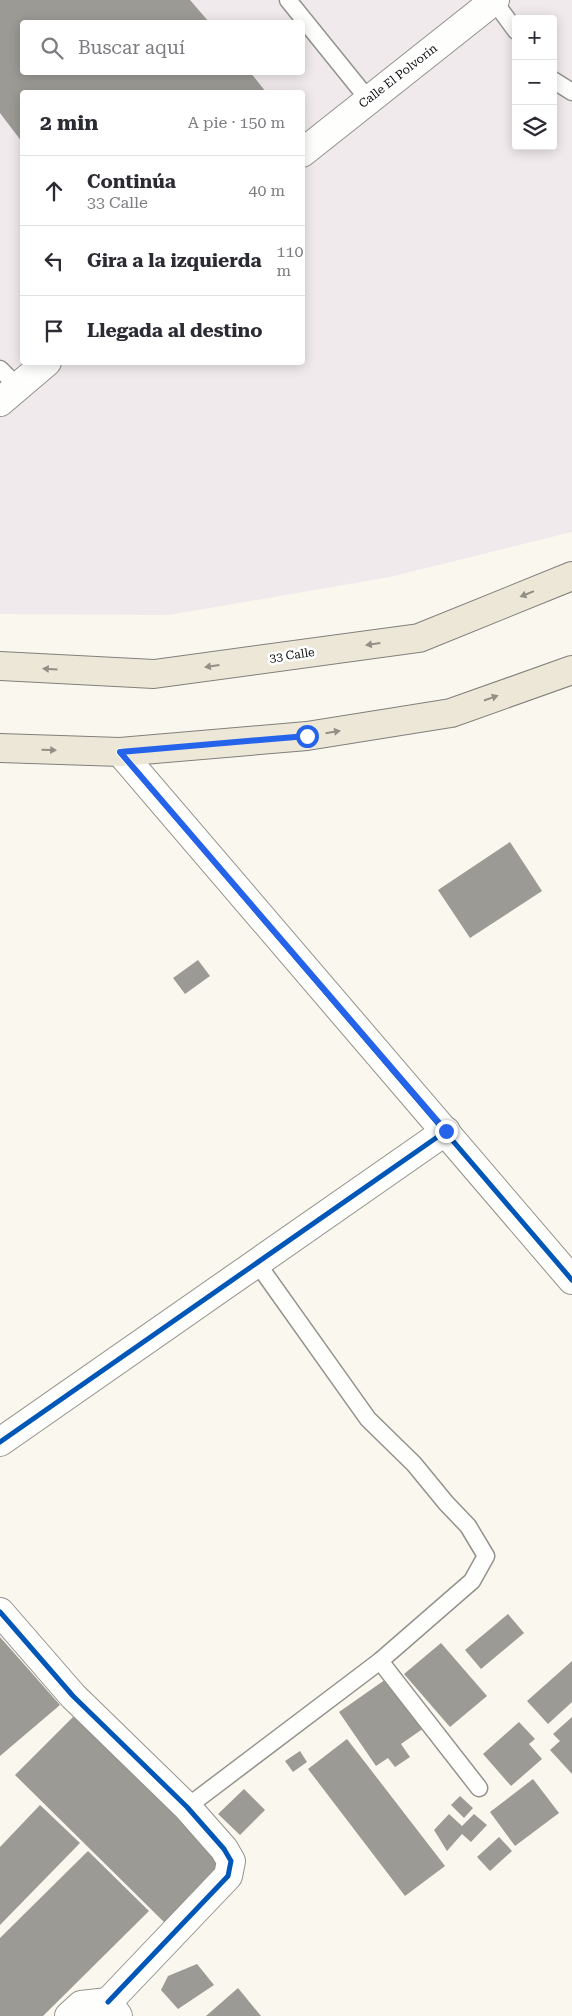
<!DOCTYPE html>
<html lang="es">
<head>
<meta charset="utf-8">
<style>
	:root { --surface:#fff; --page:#f2f2f3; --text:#2b2b33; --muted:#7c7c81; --line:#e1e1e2 }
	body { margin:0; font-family:"Roboto Serif",serif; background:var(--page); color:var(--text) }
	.controls { position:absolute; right:15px; top:15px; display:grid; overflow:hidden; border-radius:5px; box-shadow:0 2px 12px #0003 }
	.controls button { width:45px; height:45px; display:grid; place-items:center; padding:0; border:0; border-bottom:1px solid var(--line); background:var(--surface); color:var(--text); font:25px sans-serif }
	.stop { position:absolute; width:15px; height:15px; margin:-11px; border:4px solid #2563eb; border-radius:50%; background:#fff }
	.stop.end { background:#2563eb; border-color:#fff; box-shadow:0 1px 5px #0008 }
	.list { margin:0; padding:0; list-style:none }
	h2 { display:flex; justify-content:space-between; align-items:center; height:65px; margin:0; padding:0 20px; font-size:21px }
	h2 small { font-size:16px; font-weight:400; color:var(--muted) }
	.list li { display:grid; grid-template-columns:32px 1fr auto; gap:15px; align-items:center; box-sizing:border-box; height:70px; padding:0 20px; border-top:1px solid var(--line) }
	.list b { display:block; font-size:19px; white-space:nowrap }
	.list p { margin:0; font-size:16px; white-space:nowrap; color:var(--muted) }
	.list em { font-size:16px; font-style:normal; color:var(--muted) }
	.icon { flex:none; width:28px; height:28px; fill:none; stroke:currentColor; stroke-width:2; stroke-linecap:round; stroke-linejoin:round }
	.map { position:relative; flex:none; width:572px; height:2016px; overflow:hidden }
	.search { position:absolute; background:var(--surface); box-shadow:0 2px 12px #0003; left:20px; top:20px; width:285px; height:55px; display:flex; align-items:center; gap:12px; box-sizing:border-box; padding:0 18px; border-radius:5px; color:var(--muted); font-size:19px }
	.panel { position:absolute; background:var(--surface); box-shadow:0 2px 12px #0003; left:20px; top:90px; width:285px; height:275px; border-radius:5px }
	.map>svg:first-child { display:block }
</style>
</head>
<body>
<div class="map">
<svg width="572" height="2016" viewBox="0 0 572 2016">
	<rect width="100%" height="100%" fill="#faf8ee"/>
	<path fill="#f1eaec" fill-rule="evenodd" d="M0 0H572V532L390 577 169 615 0 614ZM516 19H553V146H516ZM22 22H302V72H22ZM22 92H302V362H22Z"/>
	<g fill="#9c9a94">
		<path d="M0 0H190L209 22H22V72H250L266 92H22V142L0 113Z"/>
		<path d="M510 842 542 891 470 938 438 890Z"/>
		<path d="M198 960 210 976 185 994 173 978Z"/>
		<path d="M508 1614 524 1633 481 1669 465 1650Z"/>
		<path d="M0 1637 60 1705 0 1756Z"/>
		<path d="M441 1643 487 1696 450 1727 404 1674Z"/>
		<path d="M572 1661V1702L548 1724 527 1701Z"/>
		<path d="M389 1677 424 1728 401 1744 410 1757 395 1767 388 1758 376 1766 339 1712Z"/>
		<path d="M77 1713 226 1859 164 1922 15 1775Z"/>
		<path d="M572 1717V1774L550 1750 560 1741 553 1734Z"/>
		<path d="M519 1722 535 1739 529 1744 542 1759 511 1786 483 1754Z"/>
		<path d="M347 1739 445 1866 405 1896 308 1769Z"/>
		<path d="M300 1751 307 1762 293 1772 285 1761Z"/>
		<path d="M533 1779 559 1813 515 1846 490 1812Z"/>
		<path d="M244 1789 265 1810 240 1835 218 1814Z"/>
		<path d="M460 1796 473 1808 464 1818 451 1805Z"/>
		<path d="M40 1805 80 1843 0 1925V1847Z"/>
		<path d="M449 1814 462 1826 474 1814 487 1825 471 1842 462 1834 447 1851 434 1830Z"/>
		<path d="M499 1837 512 1851 490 1871 477 1857Z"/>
		<path d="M88 1851 149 1911 43 2016H0V1938Z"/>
		<path d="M197 1964 214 1985 178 2009 161 1990 168 1976Z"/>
		<path d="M238 1988 261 2016H206Z"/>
	</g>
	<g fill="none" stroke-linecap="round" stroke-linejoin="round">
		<defs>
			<g id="service">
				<path d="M288 0 368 99"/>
				<path d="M494 1 516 31"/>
				<path d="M553 80 572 92"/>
				<path d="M0 369 18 387"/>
				<path d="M380 1661 479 1788"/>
				<path d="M187 1807 380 1661 472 1581 486 1556 468 1526 446 1503 414 1464 368 1419 257 1263"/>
			</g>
			<g id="minor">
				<path d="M302 153 495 0"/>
				<path d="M0 402 47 362"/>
				<path d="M120 752 572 1280"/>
				<path d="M0 1442 446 1131"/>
				<path d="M0 1612 73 1696 187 1807 224 1849 231 1861 228 1876 108 2002"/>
				<path d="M69 2016 81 2005 108 2002 118 2016"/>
			</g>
			<g id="primary">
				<path d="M0 666 154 674 419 638 572 576"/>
				<path d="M0 748 120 752 307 736 451 713 572 670"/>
			</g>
		</defs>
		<use href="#service" stroke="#93928d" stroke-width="19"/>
		<use href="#minor" stroke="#93928d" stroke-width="30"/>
		<use href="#primary" stroke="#807f7a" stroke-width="30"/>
		<use href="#service" stroke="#fefefc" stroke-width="16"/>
		<use href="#minor" stroke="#fefefc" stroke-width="28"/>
		<use href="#primary" stroke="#ece7d7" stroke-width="28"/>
		<defs>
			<g id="cycleway">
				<path d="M120 752 572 1280"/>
				<path d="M0 1442 446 1131"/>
				<path d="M0 1612 73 1696 187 1807 224 1849 231 1861 228 1876 108 2002"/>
			</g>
		</defs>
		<use href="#cycleway" stroke="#fff" stroke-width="8"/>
		<use href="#cycleway" stroke="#0057b8" stroke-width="5"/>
	</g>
	<defs><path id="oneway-solid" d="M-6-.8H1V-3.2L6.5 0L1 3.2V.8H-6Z" transform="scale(1.25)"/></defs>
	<g fill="#928f85">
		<use href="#oneway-solid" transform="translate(527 594) rotate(158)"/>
		<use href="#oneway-solid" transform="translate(373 644) rotate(172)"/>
		<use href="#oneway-solid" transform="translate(212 666) rotate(172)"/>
		<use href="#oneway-solid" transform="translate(50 669) rotate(-177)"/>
		<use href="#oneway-solid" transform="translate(491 698) rotate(-19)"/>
		<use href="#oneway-solid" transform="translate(333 732) rotate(-9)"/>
		<use href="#oneway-solid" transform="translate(49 750) rotate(2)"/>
	</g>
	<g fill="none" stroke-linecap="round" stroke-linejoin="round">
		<path stroke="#2563eb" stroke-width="6" d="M307 736 120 752 446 1131"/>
	</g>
	<g text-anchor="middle" stroke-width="5" stroke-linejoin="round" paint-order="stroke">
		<g font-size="12" fill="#0b0b0b" stroke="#fff">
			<text transform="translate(398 76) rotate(-38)" y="4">Calle El Polvorín</text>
			<text transform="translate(292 655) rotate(-8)" y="4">33 Calle</text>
		</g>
	</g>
</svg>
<div class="controls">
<button>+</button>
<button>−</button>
<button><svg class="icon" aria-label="layers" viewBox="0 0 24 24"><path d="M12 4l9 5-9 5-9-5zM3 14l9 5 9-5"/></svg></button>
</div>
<div class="stop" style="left:307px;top:736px"></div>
<div class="stop end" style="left:446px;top:1131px"></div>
<div class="search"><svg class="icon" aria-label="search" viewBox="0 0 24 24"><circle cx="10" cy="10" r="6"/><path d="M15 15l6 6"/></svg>Buscar aquí</div>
<section class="panel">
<h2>2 min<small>A pie · 150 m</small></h2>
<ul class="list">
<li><svg class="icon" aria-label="ahead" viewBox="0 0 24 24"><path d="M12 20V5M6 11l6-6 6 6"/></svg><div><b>Continúa</b><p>33 Calle</p></div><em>40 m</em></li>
<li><svg class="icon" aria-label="left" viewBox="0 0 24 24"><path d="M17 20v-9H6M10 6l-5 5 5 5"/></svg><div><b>Gira a la izquierda</b></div><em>110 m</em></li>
<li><svg class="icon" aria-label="arrive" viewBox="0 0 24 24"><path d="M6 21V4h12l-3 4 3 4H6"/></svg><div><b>Llegada al destino</b></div></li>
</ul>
</section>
</div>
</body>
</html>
